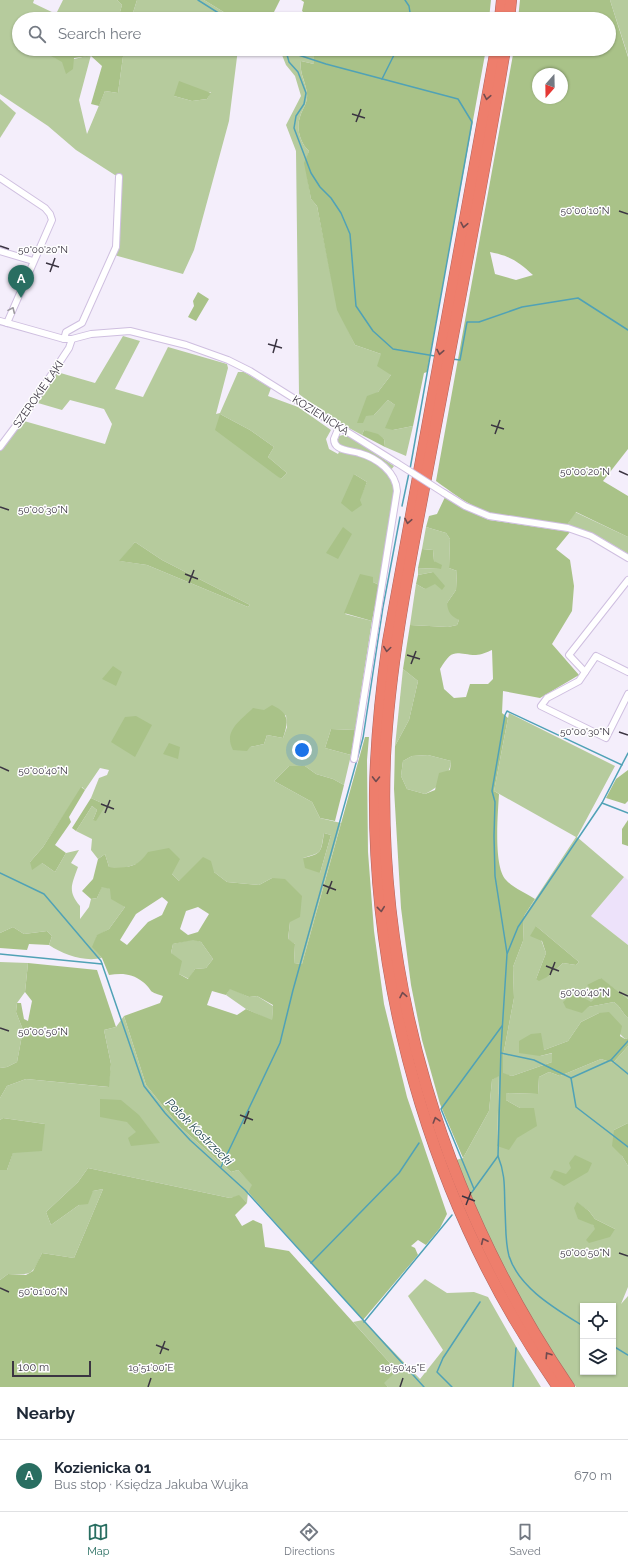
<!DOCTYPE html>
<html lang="en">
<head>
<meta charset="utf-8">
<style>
	:root { --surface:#fff; --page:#f6f6f7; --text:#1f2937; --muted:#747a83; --line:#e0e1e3; --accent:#296e61 }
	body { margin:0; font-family:Raleway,sans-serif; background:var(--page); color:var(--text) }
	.controls { position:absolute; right:12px; bottom:12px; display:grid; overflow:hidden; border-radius:0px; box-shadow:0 1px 3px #0004 }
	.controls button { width:36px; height:36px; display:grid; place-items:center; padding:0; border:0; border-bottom:1px solid var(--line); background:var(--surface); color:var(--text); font:20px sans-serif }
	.compass { position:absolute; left:532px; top:68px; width:36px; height:36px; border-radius:50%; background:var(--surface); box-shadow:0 1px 3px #0004; rotate:200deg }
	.scale { position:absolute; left:12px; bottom:10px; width:79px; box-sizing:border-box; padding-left:4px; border:2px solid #3b3542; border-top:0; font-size:11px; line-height:14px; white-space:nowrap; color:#3b3542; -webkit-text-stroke:3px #fefefe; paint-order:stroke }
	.you { position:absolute; left:302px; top:750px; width:14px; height:14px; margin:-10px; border:3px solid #fff; border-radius:50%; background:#1a73e8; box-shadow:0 0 0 6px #1a73e833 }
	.badge { display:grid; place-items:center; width:26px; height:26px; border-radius:50%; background:var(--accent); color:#fff; font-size:13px; font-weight:700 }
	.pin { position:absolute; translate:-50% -33px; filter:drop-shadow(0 1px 2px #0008) }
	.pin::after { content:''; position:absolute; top:21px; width:14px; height:12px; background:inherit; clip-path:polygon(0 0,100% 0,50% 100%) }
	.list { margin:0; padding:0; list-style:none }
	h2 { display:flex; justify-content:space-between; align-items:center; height:52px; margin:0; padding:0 16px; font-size:17px }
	h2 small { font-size:13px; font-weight:400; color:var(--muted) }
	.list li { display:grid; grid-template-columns:26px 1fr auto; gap:12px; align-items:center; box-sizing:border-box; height:72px; padding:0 16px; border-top:1px solid var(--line) }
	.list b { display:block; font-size:15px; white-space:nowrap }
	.list p { margin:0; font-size:13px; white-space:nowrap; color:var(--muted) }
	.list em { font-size:13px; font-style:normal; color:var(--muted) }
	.icon { flex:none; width:22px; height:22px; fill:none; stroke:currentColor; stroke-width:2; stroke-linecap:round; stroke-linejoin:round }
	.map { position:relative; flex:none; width:628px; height:1387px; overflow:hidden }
	.search { position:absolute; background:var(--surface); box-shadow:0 1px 3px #0004; left:12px; right:12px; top:12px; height:44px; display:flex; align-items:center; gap:10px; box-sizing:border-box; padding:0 14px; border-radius:22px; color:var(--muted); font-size:15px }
	.sheet { height:124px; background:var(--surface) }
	nav { display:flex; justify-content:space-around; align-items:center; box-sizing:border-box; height:56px; border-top:1px solid var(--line); background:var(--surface); font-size:11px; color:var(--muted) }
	nav a { display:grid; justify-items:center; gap:2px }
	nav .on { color:var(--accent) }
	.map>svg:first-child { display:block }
</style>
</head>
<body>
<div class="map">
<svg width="628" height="1387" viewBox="0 0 628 1387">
	<rect width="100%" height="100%" fill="#f4eefb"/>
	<path fill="#ede2fa" d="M624 877 628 880V945L591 916Z"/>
	<g fill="#b6cb9d" fill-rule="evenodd">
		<path d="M0 0H34L33 3 56 14 63 0H117L122 5 118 19H19V49H48C57 68 74 58 91 55L79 100 87 134 105 91 118 93 124 49H238L229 121 194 250 183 274 114 255 118 177 76 150 48 126 0 94ZM211 92 207 99 192 101 174 96Z"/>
		<path d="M137 0H204L235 19H131Z"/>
		<path d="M610 0H628V56Z"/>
		<path d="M271 49H286L298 53 301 51 314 53V64L301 61C299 74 306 82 307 94 308 103 302 109 300 117 296 128 300 143 309 151L305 163 311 199 317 206 338 310 355 345 381 354 391 375 378 392 366 415H374L388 400 395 405 393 430 413 426 406 456 385 447 384 439 364 430 362 435 332 419 299 394 296 151 286 125 301 96 295 76 286 65 282 55Z"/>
		<path d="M0 99 16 113 0 138Z"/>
		<path d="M123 336 140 341 115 389 143 397 168 347 227 364 228 368 216 414 220 413 238 372H244L271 388 268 396 298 407 331 430 326 439 329 449 338 454 339 452C365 457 393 463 394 494L379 585 373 582 345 614 372 621 355 730 331 729 325 748 351 755 344 785 333 779 316 774 305 766H289L274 781 312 802 320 818 341 823 302 964 294 963 295 944 288 940 290 922 272 878 259 885 227 882 214 872 179 881 172 874 140 863 124 868 109 867 105 854 98 859 91 850 92 839 76 831 92 806 97 810 93 820 106 805 91 798 99 778 107 775 109 770 100 768 85 790 82 787 43 847 30 862 42 863 55 872 66 853 79 850 71 863 78 867C72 884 67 891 80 906V919L89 907 91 899 97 898 102 886 111 889 125 907 109 929 97 936 93 947 102 958C84 962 64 955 49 945L52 936 47 931 24 934 13 927 0 933V451L24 421 105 444 112 424 104 409 70 400 62 410 38 403 57 372 95 383ZM220 414 250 430 274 447 268 457 287 473 281 479ZM354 474 367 482 359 500ZM135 542 162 560 250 605 248 607 147 565 120 561ZM286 715 287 727 283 738 267 735 264 744 250 747ZM324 833 331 835 320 873 303 858C323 852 320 854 324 833Z"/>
		<path d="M343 435 350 437 394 466 391 470 381 462 341 448 337 443 339 436Z"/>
		<path d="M575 512 628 537V554L603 539 567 525Z"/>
		<path d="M426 527 446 533 450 539 449 568 457 571 456 590 447 603 459 620 457 625 448 627 410 625 416 584 425 589 433 572 418 575V568L441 569 434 561 433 550 422 549Z"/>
		<path d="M403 669 418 681 409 720 395 746Z"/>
		<path d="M509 713 615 766 577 837 624 877 591 916 628 945V999L600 978 598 996 588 1007 614 1002C622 1008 622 1013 628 1018V1038L625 1039 599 1013 581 1022 568 1041 544 1050 540 1056 553 1053 552 1062 512 1076 503 1074V1056L514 998 513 967 523 941 524 916 576 837 494 791ZM536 926 579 962 576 965 563 963 549 976 536 979 546 953Z"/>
		<path d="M428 755 451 761C450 776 438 788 425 794L407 789 401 776 403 761 412 756Z"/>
		<path d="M193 939 201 942 213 959 206 968 195 969 189 979 179 974 171 953 173 944Z"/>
		<path d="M0 962 28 963 25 992 17 1003 16 1012 23 1030 17 1062 7 1067 0 1068Z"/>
		<path d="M230 988 249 997 257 996 273 1006 272 1021 246 1009 226 995Z"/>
		<path d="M124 1016 146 1085 180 1127 231 1172 238 1170 253 1185 248 1192 247 1203 239 1196 230 1198 88 1168 78 1182 46 1212 51 1225 79 1205 93 1191 103 1189 74 1258 42 1253C32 1275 33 1275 8 1274L0 1280V1170H7L13 1152 45 1124 3 1118 0 1120V1098L7 1086 26 1079 108 1087 111 1064 104 1030 116 1027Z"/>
		<path d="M628 1046V1123L614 1130 622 1156 628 1166V1287L621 1304 628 1296V1387H576C547 1345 520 1301 497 1256 482 1225 470 1192 456 1160L463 1158 489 1111 492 1080 499 1075 497 1145 534 1109 520 1108 506 1100V1093L538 1094 539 1077 549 1072 560 1076 601 1059 613 1063ZM577 1203 589 1211 595 1219 615 1229H596ZM583 1306H613V1372H583Z"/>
		<path d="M425 1279 447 1293 474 1292 488 1297 517 1348 541 1387H388L383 1383 397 1371 353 1322 363 1320 420 1379 443 1350 408 1296Z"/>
	</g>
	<g fill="#a9c288" fill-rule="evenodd">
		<path d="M117 0H137L131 19H118L122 5Z"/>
		<path d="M204 0H280L271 18 273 19H235Z"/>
		<path d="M301 0H491L489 19H307L308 16 302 11 304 2Z"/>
		<path d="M520 0H610L628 57V449L603 481 628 496V537L576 512 567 525C540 522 509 521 483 511 466 503 451 492 436 481L514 49H609V19H518ZM538 74H562V98H538ZM490 252C510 256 518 261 533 275L516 280 495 274Z"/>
		<path d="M48 49H124L118 93 105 91 99 106 91 104 102 66 91 56 74 58 73 69 66 74 62 62 51 56Z"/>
		<path d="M300 49H486L427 372 424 373 413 426 393 430 385 428 395 405 388 400 374 415 366 416 363 423H357L367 396 378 392 391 375 377 366 381 354 355 345 337 310 317 206 311 199 304 163 309 151C300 143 296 128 300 117 302 109 308 103 307 94 306 82 299 73 301 61L314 64V53L301 51Z"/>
		<path d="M179 81 211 93 207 99 192 101 174 96Z"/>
		<path d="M198 292 209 299 196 321 188 317 194 306 193 301Z"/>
		<path d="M220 414 250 430 274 447 268 457 287 473 281 479 215 430Z"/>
		<path d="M364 430 378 434 384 439 385 447 362 435Z"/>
		<path d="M354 474 367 482 360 500 362 505 352 512 341 503Z"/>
		<path d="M445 497 466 510 489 520 570 532 556 549 570 560 574 586 572 611 552 644 579 675 540 698 503 691 502 713 508 718 494 791 499 794C498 812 493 867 506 880 513 888 526 893 535 899L524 916 523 941 513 967 514 998 503 1056V1073L512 1076 552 1062V1053L540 1056 519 1053V1041L531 1034 541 1033 544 1050 568 1041 581 1022 599 1013 609 1012 622 1026 620 1036 625 1039 628 1038V1046L613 1063 601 1059 560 1076 549 1072 539 1077 538 1094 506 1093V1100L520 1108H534L537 1126 517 1138 509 1150 497 1146 499 1076 492 1080 489 1111 463 1158 440 1104 422 1040 411 985 401 908 394 789 395 746 409 720 418 681 403 669 410 625 448 627 457 625 459 620C451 616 448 613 447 603L456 590 457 571 449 568 450 539 446 533 426 527 429 516 437 514ZM492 650 493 679 488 684H470L466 697 454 698 444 689 440 669C453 647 455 654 476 655 481 655 487 652 492 650ZM428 755 451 761 450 770 439 773 435 790 425 794 407 789 401 776 403 761 412 756Z"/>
		<path d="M343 527 352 534 338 559 326 553Z"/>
		<path d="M135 542 162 560 250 605 248 607 147 565 119 561Z"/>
		<path d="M422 549 433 550 434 561 442 565 441 569 418 568Z"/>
		<path d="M433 572 445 586 442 590 435 584 425 589 416 584 418 575Z"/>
		<path d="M360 574 373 577V582L379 585 372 621 344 613Z"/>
		<path d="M113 666 122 672 116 686 102 679Z"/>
		<path d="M272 705C289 713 289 721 283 738L267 735 264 744 250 747 247 751 233 750C223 731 240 721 253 708L264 710Z"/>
		<path d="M136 716 152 725 135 757 111 742 125 717Z"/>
		<path d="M331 729 355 730 351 755 325 748Z"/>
		<path d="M365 737H369L367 760 368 852 374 931 384 1004 407 1097 447 1214 440 1228 426 1245 418 1240 411 1246 415 1248 418 1255 363 1320 248 1192 252 1185 238 1170 231 1172 180 1127 146 1085 124 1016 160 1003 163 996C146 991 154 991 143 982 132 973 121 973 109 975L102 958 92 947 97 935 109 929 125 907 111 899 110 889 102 887 97 898 91 899 82 891 93 879 98 859 105 854 109 867C128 868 137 868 148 852L169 848 180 859 172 874 179 881 203 857 211 861 214 872 227 882 259 885 272 878 285 879 302 896 300 917 290 922 288 939 295 944 294 963 302 964ZM162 897 168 902 162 915 148 922 127 945 120 940 136 914ZM198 907 209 914 198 932 188 935 180 929 186 911ZM193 940 201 942 213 959 206 968 195 969 188 979 179 974 182 961 171 953 173 944ZM230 989 249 997 257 996 273 1005 272 1020 246 1009 237 1015 207 1005 212 991 226 995Z"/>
		<path d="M169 743 180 747 178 759 163 754Z"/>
		<path d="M289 766H305L316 774 333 779 344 785 335 821 320 818 312 802 274 781Z"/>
		<path d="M628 770V801L625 804 606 798 616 779Z"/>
		<path d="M81 787 85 790 69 817 71 822 55 845 66 853 55 872 42 863 32 870 30 862 43 847Z"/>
		<path d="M91 798 106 805 96 821 93 820 97 810 92 806 76 831 72 828Z"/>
		<path d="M628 820V846L622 844V829Z"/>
		<path d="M324 833 331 835 320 873 305 868 303 858C322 854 321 852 324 833Z"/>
		<path d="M536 926 579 962 576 965 563 963 549 976 539 981 536 979 546 953 542 941 530 936Z"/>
		<path d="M13 927 24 934 47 931 52 936 49 945 29 944 27 950 0 948V933Z"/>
		<path d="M28 963 97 970 116 1027 104 1030 111 1064 109 1087 26 1079 7 1086 0 1098V1068L7 1067 17 1062 23 1030 16 1012 17 1003H21L24 1019 28 1021 32 1001 25 992Z"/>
		<path d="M601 978 628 999V1018C622 1013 622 1008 614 1002L588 1007 582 1013 566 1008 563 1002 574 992 591 1002 598 996 587 985Z"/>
		<path d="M100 1099 121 1100 139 1115 160 1143 131 1146 128 1138 136 1132 127 1122 100 1117Z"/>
		<path d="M3 1118 45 1124 42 1151 13 1153 7 1170H0V1120Z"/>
		<path d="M628 1123V1166L622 1156 612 1146 614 1130Z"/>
		<path d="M575 1155 592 1163 588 1172 564 1186 550 1178 554 1170 566 1174 571 1168 569 1163Z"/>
		<path d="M88 1168 230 1198 239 1195 247 1203 235 1215 242 1226 253 1220 262 1224 265 1247 289 1251 397 1371 384 1383 388 1387H0V1280L8 1274 26 1275 33 1271 42 1253 74 1258 103 1189 93 1191 88 1204 79 1205 51 1225 46 1212 78 1182Z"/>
		<path d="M577 1202 589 1211 595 1219 615 1229 610 1237 589 1243 586 1240 595 1229 593 1225 578 1219 574 1208Z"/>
	</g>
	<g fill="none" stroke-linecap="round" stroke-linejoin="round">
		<g stroke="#50a2b6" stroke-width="1.5">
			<path d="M198 0 228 19"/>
			<path d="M405 0 409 6 411 19"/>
			<path d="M280 49 326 64 458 99 472 122 410 469"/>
			<path d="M286 51 289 62 298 72 306 93 304 104 296 116 294 128 311 173 320 187 331 198 341 213 350 234 356 306 373 331 393 349 435 356"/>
			<path d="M382 79 397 49"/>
			<path d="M452 359 460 360 467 322H479L522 307 578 298 628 330"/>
			<path d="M402 506 409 473"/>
			<path d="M602 803 628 813"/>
			<path d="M0 873 44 894 101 961 144 1086 165 1113 190 1140 245 1190 424 1387"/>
			<path d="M507 953 495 876 494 836 495 802 492 791 505 715 507 711 622 765"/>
			<path d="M0 954 102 964"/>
			<path d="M501 1053 534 1060 571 1078"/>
			<path d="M611 1060 628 1074"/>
			<path d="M571 1078 576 1107 628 1147"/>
			<path d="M571 1078 611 1060 628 1041"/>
			<path d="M221 1167 280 1043 293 990 363 738 383 607 400 517"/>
			<path d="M474 1189 441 1109 502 1026"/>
			<path d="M472 1192 498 1156"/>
			<path d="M311 1263 399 1173 419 1143"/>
			<path d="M364 1322 452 1215"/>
			<path d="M583 1326C556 1309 519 1288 509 1256 505 1242 506 1225 505 1210 504 1189 506 1176 498 1156L501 1048 507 954 518 927 602 803 628 753"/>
			<path d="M613 1346 628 1355"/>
			<path d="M452 1387 437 1372 443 1358 480 1302"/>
			<path d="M513 1387 516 1348"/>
		</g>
		<defs>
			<g id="minor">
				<path d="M0 178 45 208 50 214 52 220 7 323"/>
				<path d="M0 251 33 261"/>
				<path d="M0 321 64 339H72L91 334 130 331 186 345 228 360 250 371 397 463"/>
				<path d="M64 339 66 332 82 323 116 247 119 177"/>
				<path d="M339 427 334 439C334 442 335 445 338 447 344 451 353 451 359 453 377 458 396 472 397 491L354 759"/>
				<path d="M0 447 30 407 69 348 72 339"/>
				<path d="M444 493 465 506 489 516 568 528 591 536 628 558"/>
				<path d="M585 672 569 655 628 580"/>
				<path d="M628 672 596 656 579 681 547 698 541 706 606 738 628 694"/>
			</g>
			<g id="motorway">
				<path d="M500 19 502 0"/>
				<path d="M509 19 511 0"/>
				<path d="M496 49 388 642C381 691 376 741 375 791 373 1001 437 1215 558 1387"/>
				<path d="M505 49C482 189 454 328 428 467 410 562 390 659 385 756 376 981 443 1202 569 1387"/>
			</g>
		</defs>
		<use href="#minor" stroke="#cfbfe0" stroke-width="8"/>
		<use href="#motorway" stroke="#af645d" stroke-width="12"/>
		<use href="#minor" stroke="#fff" stroke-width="6"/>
		<use href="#motorway" stroke="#ee7e6c" stroke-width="11"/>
		<defs>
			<path id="minor-bridge" d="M397 463 444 493"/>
		</defs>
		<use href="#minor-bridge" stroke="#cfbfe0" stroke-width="8" stroke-linecap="butt"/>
		<use href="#minor-bridge" stroke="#fff" stroke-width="6"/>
	</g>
	<defs><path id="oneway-chevron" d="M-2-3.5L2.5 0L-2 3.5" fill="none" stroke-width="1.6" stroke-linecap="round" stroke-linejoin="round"/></defs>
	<g stroke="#714b4f">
		<use href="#oneway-chevron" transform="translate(487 97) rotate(101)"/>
		<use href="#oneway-chevron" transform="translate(464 225) rotate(101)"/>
		<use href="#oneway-chevron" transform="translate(440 352) rotate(101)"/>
		<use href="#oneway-chevron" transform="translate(408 521) rotate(101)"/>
		<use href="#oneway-chevron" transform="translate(387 649) rotate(98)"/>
		<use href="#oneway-chevron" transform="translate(376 779) rotate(91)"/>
		<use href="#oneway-chevron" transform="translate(381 909) rotate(84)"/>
		<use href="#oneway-chevron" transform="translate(403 995) rotate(-101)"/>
		<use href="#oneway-chevron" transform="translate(436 1120) rotate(-107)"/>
		<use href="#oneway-chevron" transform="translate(484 1241) rotate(-115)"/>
		<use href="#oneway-chevron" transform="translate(548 1355) rotate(-123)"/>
	</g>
	<use stroke="#9d9aa0" href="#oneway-chevron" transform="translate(12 310) rotate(-66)"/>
	<path fill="none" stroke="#3b3542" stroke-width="1.5" d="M352 114 365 118M356 122 361 109M619 211 628 214M0 246 9 249M46 263 59 267M50 272 55 258M268 344 282 348M273 353 277 339M491 425 504 429M495 434 500 420M619 471 628 475M0 507 9 510M185 574 198 579M189 583 194 570M407 655 420 659M411 664 416 651M619 732 628 735M0 767 9 771M101 804 114 809M105 813 110 800M323 885 336 890M327 894 332 881M546 966 559 971M550 975 555 962M619 992 628 996M0 1028 9 1031M240 1115 253 1120M244 1124 249 1111M462 1196 475 1201M466 1205 471 1192M619 1253 628 1256M0 1288 9 1292M156 1345 169 1350M160 1354 165 1341M148 1387 151 1378M400 1387 403 1378"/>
	<g text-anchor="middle" stroke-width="3" stroke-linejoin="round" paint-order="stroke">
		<g font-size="11" fill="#3b3542" stroke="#fefefe">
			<text transform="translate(38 394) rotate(-55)" y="4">SZEROKIE ŁĄKI</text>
			<text transform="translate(321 415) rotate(32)" y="4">KOZIENICKA</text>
		</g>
		<g font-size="12" font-style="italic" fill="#173d46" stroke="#fefefe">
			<text transform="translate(199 1132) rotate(45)" y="4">Potok Kostrzecki</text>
		</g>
	</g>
	<g font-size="10" text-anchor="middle" fill="#3b3542" stroke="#fefefe" stroke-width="3" stroke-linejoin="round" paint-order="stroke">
		<text x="585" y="214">50°00'10"N</text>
		<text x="43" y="253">50°00'20"N</text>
		<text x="585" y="475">50°00'20"N</text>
		<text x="43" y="513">50°00'30"N</text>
		<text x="585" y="735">50°00'30"N</text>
		<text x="43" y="774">50°00'40"N</text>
		<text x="585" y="996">50°00'40"N</text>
		<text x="43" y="1035">50°00'50"N</text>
		<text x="585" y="1256">50°00'50"N</text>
		<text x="43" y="1295">50°01'00"N</text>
		<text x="151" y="1371">19°51'00"E</text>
		<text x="403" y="1371">19°50'45"E</text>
	</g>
</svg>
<div class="controls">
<button><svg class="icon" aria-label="locate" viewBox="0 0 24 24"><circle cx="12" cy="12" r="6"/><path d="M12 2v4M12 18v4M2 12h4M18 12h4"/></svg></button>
<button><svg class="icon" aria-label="layers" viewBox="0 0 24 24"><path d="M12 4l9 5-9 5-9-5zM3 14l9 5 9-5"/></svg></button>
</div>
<svg class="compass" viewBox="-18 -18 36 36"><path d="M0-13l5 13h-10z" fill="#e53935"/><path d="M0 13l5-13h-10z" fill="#747a83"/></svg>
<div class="scale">100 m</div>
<div class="you"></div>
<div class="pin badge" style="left:21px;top:298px">A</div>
<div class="search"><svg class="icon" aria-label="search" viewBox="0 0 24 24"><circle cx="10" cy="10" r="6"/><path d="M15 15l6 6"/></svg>Search here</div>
</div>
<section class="sheet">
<h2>Nearby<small></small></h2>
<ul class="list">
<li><span class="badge">A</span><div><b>Kozienicka 01</b><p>Bus stop · Księdza Jakuba Wujka</p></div><em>670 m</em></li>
</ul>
</section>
<nav>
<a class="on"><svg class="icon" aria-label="map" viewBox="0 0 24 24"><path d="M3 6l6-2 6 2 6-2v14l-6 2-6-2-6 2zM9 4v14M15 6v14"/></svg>Map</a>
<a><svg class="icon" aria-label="directions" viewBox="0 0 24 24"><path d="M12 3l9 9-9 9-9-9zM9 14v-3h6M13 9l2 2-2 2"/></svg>Directions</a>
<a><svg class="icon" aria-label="saved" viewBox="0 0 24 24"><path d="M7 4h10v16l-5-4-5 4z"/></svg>Saved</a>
</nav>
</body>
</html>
